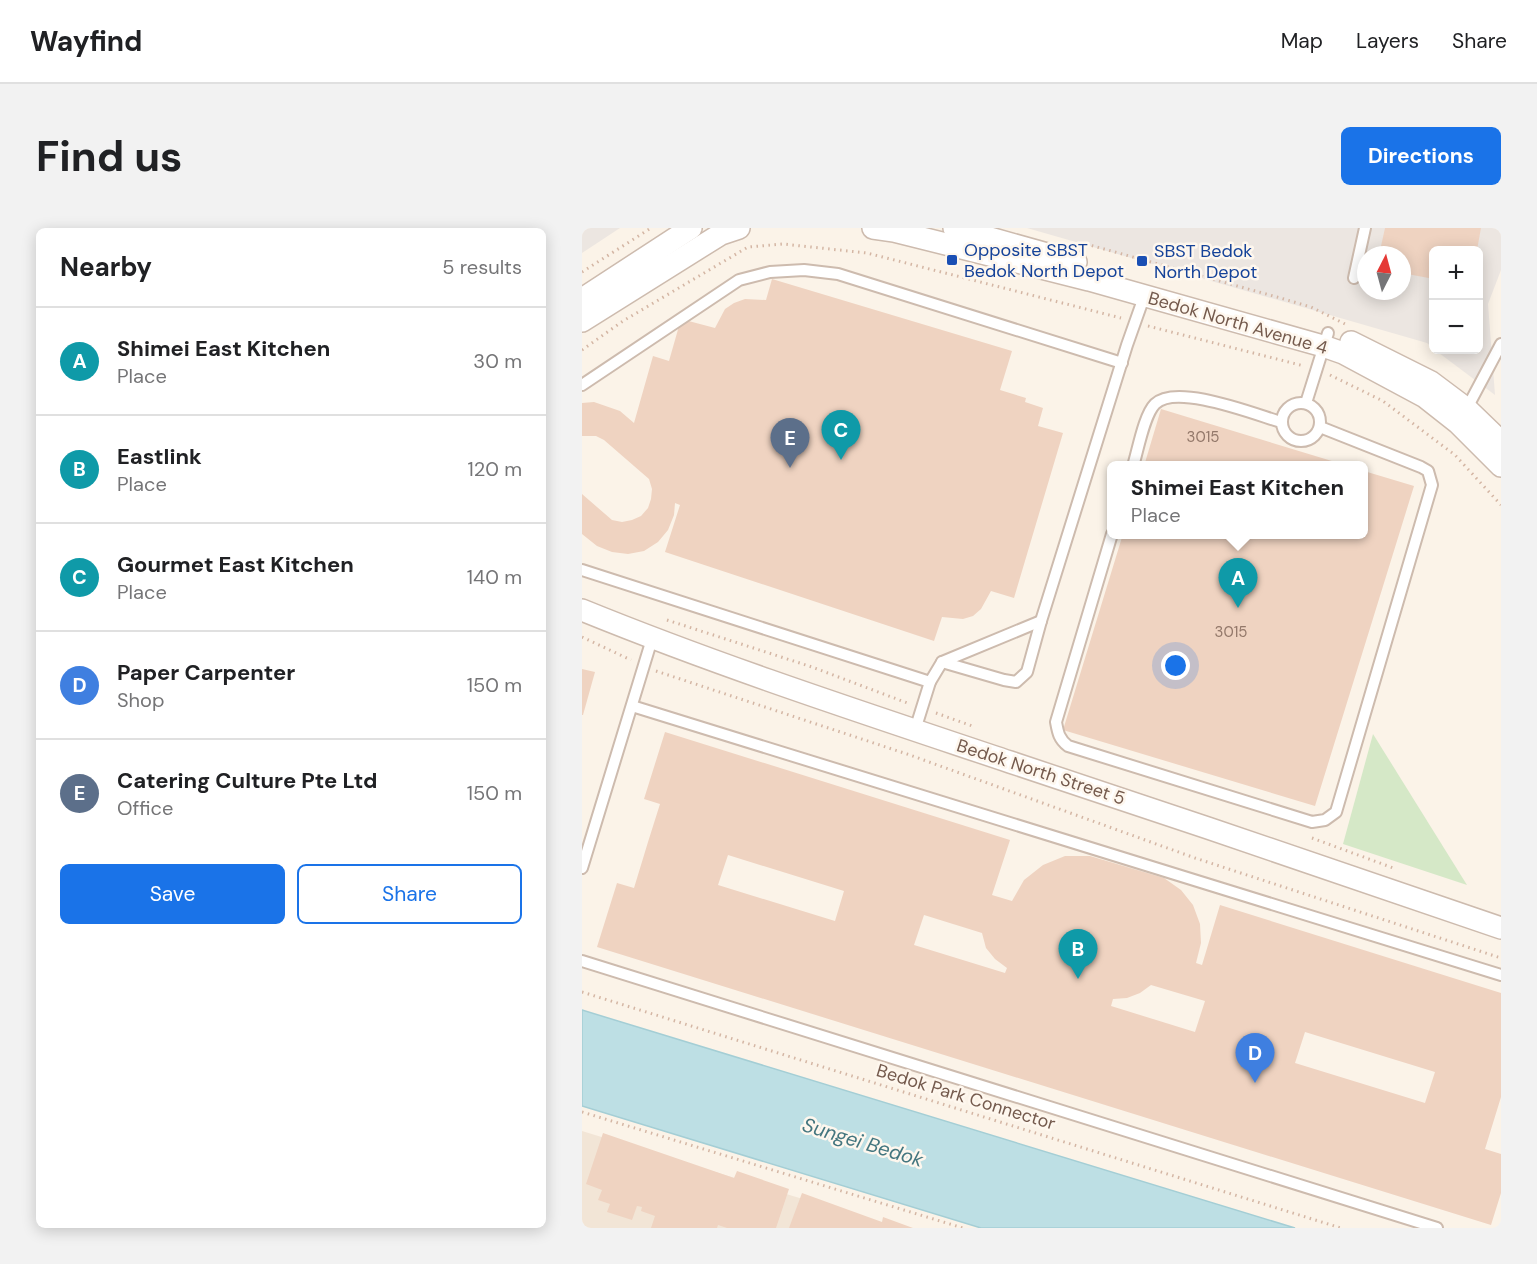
<!DOCTYPE html>
<html lang="en">
<head>
<meta charset="utf-8">
<style>
	:root { --surface:#fff; --page:#f2f2f2; --text:#202124; --muted:#757577; --line:#e0e0e0; --accent:#1a73e8 }
	body { margin:0; font-family:"DM Sans",sans-serif; background:var(--page); color:var(--text) }
	.controls { position:absolute; right:18px; top:18px; display:grid; overflow:hidden; border-radius:9px; box-shadow:0 3px 15px #0003 }
	.controls button { width:54px; height:54px; display:grid; place-items:center; padding:0; border:0; border-bottom:2px solid var(--line); background:var(--surface); color:var(--text); font:30px sans-serif }
	.compass { position:absolute; left:775px; top:18px; width:54px; height:54px; border-radius:50%; background:var(--surface); box-shadow:0 3px 15px #0003; rotate:6deg }
	.you { position:absolute; left:594px; top:438px; width:21px; height:21px; margin:-15px; border:4px solid #fff; border-radius:50%; background:#1a73e8; box-shadow:0 0 0 9px #1a73e833 }
	.badge { display:grid; place-items:center; width:39px; height:39px; border-radius:50%; background:var(--accent); color:#fff; font-size:20px; font-weight:700 }
	.pin { position:absolute; translate:-50% -50px; filter:drop-shadow(0 2px 3px #0008) }
	.pin::after { content:''; position:absolute; top:32px; width:21px; height:18px; background:inherit; clip-path:polygon(0 0,100% 0,50% 100%) }
	.popup { position:absolute; left:525px; top:233px; width:261px; height:78px; box-sizing:border-box; display:grid; place-content:center; border-radius:9px; background:var(--surface); filter:drop-shadow(0 2px 4px #0005); font-size:20px; white-space:nowrap; color:var(--muted) }
	.popup b { font-size:22px; color:var(--text) }
	.popup::after { content:''; position:absolute; left:50%; top:100%; margin-left:-12px; border:12px solid transparent; border-top-color:var(--surface) }
	.list { margin:0; padding:0; list-style:none }
	h2 { display:flex; justify-content:space-between; align-items:center; height:78px; margin:0; padding:0 24px; font-size:26px }
	h2 small { font-size:20px; font-weight:400; color:var(--muted) }
	.list li { display:grid; grid-template-columns:39px 1fr auto; gap:18px; align-items:center; box-sizing:border-box; height:108px; padding:0 24px; border-top:2px solid var(--line) }
	.list b { display:block; font-size:22px; white-space:nowrap }
	.list p { margin:0; font-size:20px; white-space:nowrap; color:var(--muted) }
	.list em { font-size:20px; font-style:normal; color:var(--muted) }
	.actions { display:flex; gap:12px; padding:18px 24px }
	.actions a { flex:1; padding:14px 0; border:2px solid var(--accent); border-radius:9px; text-align:center; font-size:21px; color:var(--accent) }
	.actions .main { background:var(--accent); color:#fff }
	.map { position:relative; flex:none; width:919px; height:1000px; overflow:hidden; border-radius:9px }
	header { display:flex; align-items:center; gap:36px; box-sizing:border-box; height:84px; padding:0 30px; background:var(--surface); border-bottom:2px solid var(--line) }
	header strong { font-size:28px }
	nav { display:flex; gap:33px; margin-inline-start:auto; font-size:21px }
	.intro { display:flex; align-items:center; justify-content:space-between; box-sizing:border-box; height:144px; padding:0 36px }
	h1 { margin:0; font-size:42px }
	.button { padding:15px 27px; border-radius:9px; background:var(--accent); color:#fff; font-size:21px; font-weight:700 }
	main { display:flex; gap:36px; padding:0 36px }
	aside { flex:1; background:var(--surface); border-radius:9px; box-shadow:0 3px 15px #0003 }
	.map>svg:first-child { display:block }
</style>
</head>
<body>
<header>
<strong>Wayfind</strong>
<nav><a>Map</a><a>Layers</a><a>Share</a></nav>
</header>
<div class="intro"><h1>Find us</h1><a class="button">Directions</a></div>
<main>
<aside>
<h2>Nearby<small>5 results</small></h2>
<ul class="list">
<li><span class="badge" style="background:#0f9aa8">A</span><div><b>Shimei East Kitchen</b><p>Place</p></div><em>30 m</em></li>
<li><span class="badge" style="background:#0f9aa8">B</span><div><b>Eastlink</b><p>Place</p></div><em>120 m</em></li>
<li><span class="badge" style="background:#0f9aa8">C</span><div><b>Gourmet East Kitchen</b><p>Place</p></div><em>140 m</em></li>
<li><span class="badge" style="background:#3f7fe0">D</span><div><b>Paper Carpenter</b><p>Shop</p></div><em>150 m</em></li>
<li><span class="badge" style="background:#5c6f8a">E</span><div><b>Catering Culture Pte Ltd</b><p>Office</p></div><em>150 m</em></li>
</ul>
<div class="actions"><a class="main">Save</a><a>Share</a></div>
</aside>
<div class="map">
<svg width="919" height="1000" viewBox="0 0 919 1000">
	<rect width="100%" height="100%" fill="#fbf3e8"/>
	<path fill="#f2e5d6" d="M0 903 315 1000H0Z"/>
	<g fill="#ece6e1" fill-rule="evenodd">
		<path d="M0 0H38L0 25Z"/>
		<path d="M445 0H919V42L906 76 913 167 853 122H897V22H852L851 120 845 115ZM784 27H820V63H784Z"/>
	</g>
	<path fill="#d5e8c7" d="M791 506 885 657 761 616Z"/>
	<path fill="#bddfe4" stroke="#a4ced5" stroke-width="1.5" d="M0 782 713 1000H399L0 878Z"/>
	<g fill="#efd3c1" fill-rule="evenodd">
		<path d="M803 0H899L895 22H852V51L820 45V27H797Z"/>
		<path d="M190 51 430 123 418 162 444 170 443 174 461 180 456 198 481 205 432 370 409 363 399 381 391 388 381 391 360 389 352 413 83 324 98 277 93 275 92 287 86 302 76 314 62 323 46 326 30 324 15 318 0 306V266L30 292 40 294 50 292 59 288 66 280 69 271 70 261 67 251 22 212 14 208H0V175L12 174 38 183 52 195 71 128 87 133 99 91 133 100 143 81 152 75 163 71 184 72Z"/>
		<path d="M579 181 763 237V238H562Z"/>
		<path d="M782 243 832 258 733 578 481 502 541 306H782Z"/>
		<path d="M0 441 13 444 1 487H0Z"/>
		<path d="M83 504 428 612 410 667 430 673 442 652 461 637 483 628H508L582 650 599 662 611 677 618 696 619 715 614 735 620 737 638 677 919 765V869L903 921 919 926V965L909 997 15 719 35 655 52 660 66 614 78 576 62 571ZM146 627 262 663 253 693 136 657ZM342 687 400 705 404 720 413 731 425 740 423 745 332 717ZM569 757 623 773 613 804 529 778 531 771 545 770 558 765ZM723 804 853 844 843 875 713 835Z"/>
		<path d="M21 905 152 950 155 943 207 961 194 1000H145L136 997 135 1000H69L73 988 59 983 60 979 55 978 50 992 25 984 28 976 16 972 20 962 4 956Z"/>
		<path d="M220 965 300 994 301 989 331 1000H207Z"/>
	</g>
	<g fill="none" stroke-linecap="round" stroke-linejoin="round">
		<defs>
			<g id="lane">
				<path d="M772 50 783 0"/>
				<path d="M0 157 157 52 188 44 222 42 256 46 540 135"/>
				<circle cx="719" cy="194" r="19"/>
				<path d="M724 175 746 105"/>
				<path d="M884 182 919 116"/>
				<path d="M551 238C556 222 562 187 573 176 594 155 672 186 699 194"/>
				<path d="M530 306 474 494C476 505 477 511 486 518L730 594 743 592 754 584 850 257 846 243 839 239 738 199"/>
				<path d="M0 342 348 454"/>
				<path d="M360 434 422 452 434 454 445 444 459 393 545 117 562 69"/>
				<path d="M50 478 919 747"/>
				<path d="M333 502 348 454 360 434 459 393"/>
				<path d="M0 640 70 411"/>
				<path d="M0 733 855 1000"/>
			</g>
			<g id="street">
				<path d="M291 0 312 3 507 52 741 118 761 125 843 169 876 195 919 238"/>
				<path d="M372 0 494 34"/>
				<path d="M0 71 109 0"/>
				<path d="M0 93 139 6 157 0"/>
				<path d="M769 114 849 154 885 181 919 214"/>
				<path d="M0 382C140 439 285 486 428 534 592 588 756 644 919 700"/>
			</g>
		</defs>
		<use href="#lane" stroke="#cdbbae" stroke-width="14"/>
		<use href="#street" stroke="#cdbbae" stroke-width="24"/>
		<g stroke="#d4b6a4" stroke-width="3" stroke-dasharray="1.5 4.5" stroke-linecap="butt">
			<path d="M504 16 695 69 729 79 763 96"/>
			<path d="M0 44 69 0"/>
			<path d="M566 98 722 138"/>
			<path d="M0 122 41 93 166 19 201 16 285 25 539 90"/>
			<path d="M748 147 801 173 873 227 919 277"/>
			<path d="M85 392 230 439 328 476"/>
			<path d="M0 409 49 432"/>
			<path d="M74 443 325 526 613 630 919 730"/>
			<path d="M354 485 393 499"/>
			<path d="M730 610 814 641"/>
			<path d="M0 764 759 1000"/>
			<path d="M0 884 381 1000"/>
		</g>
		<use href="#lane" stroke="#fff" stroke-width="10"/>
		<use href="#street" stroke="#fff" stroke-width="21"/>
	</g>
	<g fill="#1a4fb4" stroke="#fef7ee" stroke-width="2">
		<rect x="364" y="26" width="12" height="12" rx="3"/>
		<rect x="554" y="27" width="12" height="12" rx="3"/>
	</g>
	<g text-anchor="middle" stroke-width="5" stroke-linejoin="round" paint-order="stroke">
		<g font-size="15" fill="#93786a">
			<text x="621" y="214">3015</text>
			<text x="649" y="409">3015</text>
		</g>
		<g font-size="18" fill="#164399" stroke="#fef7ee" text-anchor="start">
			<text x="382" y="28">Opposite SBST<tspan x="382" dy="21">Bedok North Depot</tspan></text>
			<text x="572" y="29">SBST Bedok<tspan x="572" dy="21">North Depot</tspan></text>
		</g>
		<g font-size="18" fill="#745a4d" stroke="#fef7ee">
			<text transform="translate(656 95) rotate(16)" y="6">Bedok North Avenue 4</text>
			<text transform="translate(459 544) rotate(18)" y="6">Bedok North Street 5</text>
			<text transform="translate(384 869) rotate(17)" y="6">Bedok Park Connector</text>
		</g>
		<g font-size="20" font-style="italic" fill="#44767f" stroke="#fef7ee">
			<text transform="translate(281 914) rotate(17)" y="7">Sungei Bedok</text>
		</g>
	</g>
</svg>
<div class="controls">
<button>+</button>
<button>−</button>
</div>
<svg class="compass" viewBox="-18 -18 36 36"><path d="M0-13l5 13h-10z" fill="#e53935"/><path d="M0 13l5-13h-10z" fill="#757577"/></svg>
<div class="you"></div>
<div class="pin badge" style="left:656px;top:380px;background:#0f9aa8">A</div>
<div class="popup"><b>Shimei East Kitchen</b>Place</div>
<div class="pin badge" style="left:496px;top:751px;background:#0f9aa8">B</div>
<div class="pin badge" style="left:259px;top:232px;background:#0f9aa8">C</div>
<div class="pin badge" style="left:673px;top:855px;background:#3f7fe0">D</div>
<div class="pin badge" style="left:208px;top:240px;background:#5c6f8a">E</div>
</div>
</main>
</body>
</html>
